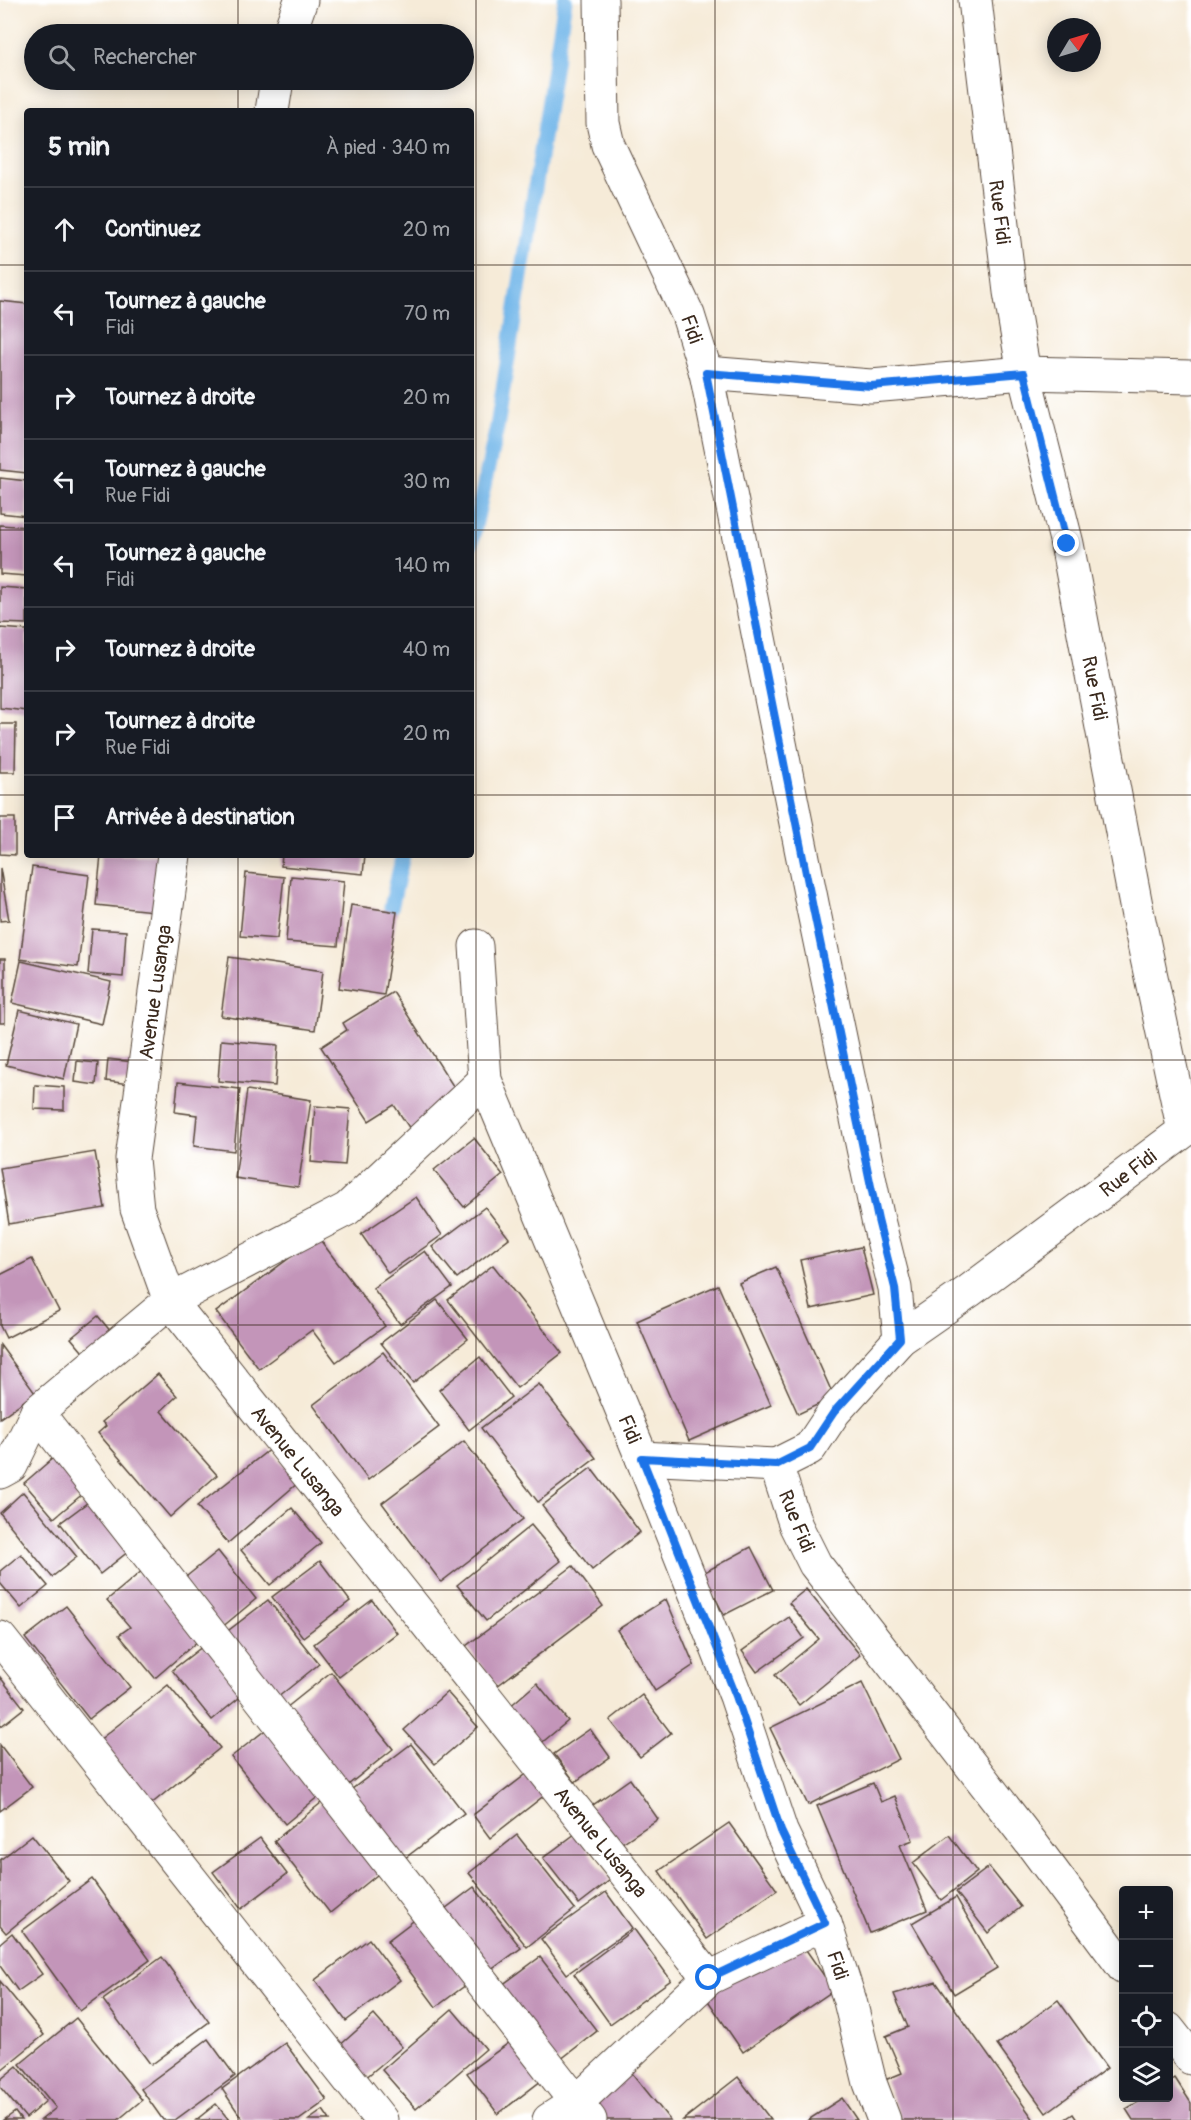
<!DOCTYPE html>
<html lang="fr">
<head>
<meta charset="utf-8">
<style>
	:root { --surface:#171b24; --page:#242831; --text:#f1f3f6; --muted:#9ea1a6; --line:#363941 }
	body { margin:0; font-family:Pangolin,sans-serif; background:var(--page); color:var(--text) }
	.controls { position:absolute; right:18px; bottom:18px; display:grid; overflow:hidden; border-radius:6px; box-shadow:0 3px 15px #0003 }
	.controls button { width:54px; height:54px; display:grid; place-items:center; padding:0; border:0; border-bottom:2px solid var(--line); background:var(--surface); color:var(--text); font:30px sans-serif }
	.compass { position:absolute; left:1047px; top:18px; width:54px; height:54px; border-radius:50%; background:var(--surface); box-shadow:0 3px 15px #0003; rotate:52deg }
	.stop { position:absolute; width:18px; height:18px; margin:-14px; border:4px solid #1a73e8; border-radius:50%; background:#fff }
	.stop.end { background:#1a73e8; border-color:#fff; box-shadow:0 2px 6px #0008 }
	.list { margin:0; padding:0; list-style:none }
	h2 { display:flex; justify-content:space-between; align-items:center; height:78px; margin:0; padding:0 24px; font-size:26px }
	h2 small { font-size:20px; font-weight:400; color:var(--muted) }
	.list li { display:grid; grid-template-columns:39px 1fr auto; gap:18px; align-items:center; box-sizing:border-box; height:84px; padding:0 24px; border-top:2px solid var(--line) }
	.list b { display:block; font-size:22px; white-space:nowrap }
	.list p { margin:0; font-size:20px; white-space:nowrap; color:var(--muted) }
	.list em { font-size:20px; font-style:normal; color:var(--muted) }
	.icon { flex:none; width:33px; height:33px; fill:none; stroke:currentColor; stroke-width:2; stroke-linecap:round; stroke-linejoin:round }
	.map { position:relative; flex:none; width:1191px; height:2120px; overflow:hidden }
	.search { position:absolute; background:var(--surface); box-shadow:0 3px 15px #0003; left:24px; top:24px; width:450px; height:66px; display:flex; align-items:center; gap:15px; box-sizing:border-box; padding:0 21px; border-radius:33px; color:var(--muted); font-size:22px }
	.panel { position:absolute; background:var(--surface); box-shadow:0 3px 15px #0003; left:24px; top:108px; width:450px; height:750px; border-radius:6px }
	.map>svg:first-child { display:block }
</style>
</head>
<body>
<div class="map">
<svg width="1191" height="2120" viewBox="0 0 1191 2120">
	<rect width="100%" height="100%" fill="#fff"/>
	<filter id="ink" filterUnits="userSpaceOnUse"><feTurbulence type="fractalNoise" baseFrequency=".0167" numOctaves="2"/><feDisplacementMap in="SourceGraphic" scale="12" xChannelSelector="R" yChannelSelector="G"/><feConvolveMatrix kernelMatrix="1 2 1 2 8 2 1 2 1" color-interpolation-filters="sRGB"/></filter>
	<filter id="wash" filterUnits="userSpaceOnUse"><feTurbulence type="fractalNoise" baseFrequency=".008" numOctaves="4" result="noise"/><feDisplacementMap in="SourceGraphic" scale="24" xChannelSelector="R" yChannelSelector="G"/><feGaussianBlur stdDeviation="1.35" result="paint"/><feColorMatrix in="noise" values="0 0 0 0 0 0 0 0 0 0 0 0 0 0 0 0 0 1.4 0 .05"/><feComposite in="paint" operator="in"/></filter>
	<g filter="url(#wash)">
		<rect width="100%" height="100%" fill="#f6ebd8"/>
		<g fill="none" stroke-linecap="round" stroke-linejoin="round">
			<g stroke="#75b8ea" stroke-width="15">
				<path d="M471 544 497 427 565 0"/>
				<path d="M391 908 403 855"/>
			</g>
		</g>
		<g id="blocks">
			<g fill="#c395b9">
				<path d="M0 301 27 304V473L0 470Z"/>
				<path d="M0 478 27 481V516L0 513Z"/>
				<path d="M0 525 27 527V576L0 574Z"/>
				<path d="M0 587 27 589V624L0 623Z"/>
				<path d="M0 628 27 630V711L0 708Z"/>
				<path d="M0 724H16L15 772H0Z"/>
				<path d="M0 818H15V855L0 854Z"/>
				<path d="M101 855H168L163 912 96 905Z"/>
				<path d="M282 855H365L363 874 281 866Z"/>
				<path d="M32 867 89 875 78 967 20 959Z"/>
				<path d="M0 868 9 920 0 921Z"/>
				<path d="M246 873 284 877 277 939 240 936Z"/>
				<path d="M291 876 344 881 338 946 286 942Z"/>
				<path d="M351 905 397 912 384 995 339 988Z"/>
				<path d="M92 929 126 931 123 977 88 974Z"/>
				<path d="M229 957 323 971 315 1030 221 1016Z"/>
				<rect x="0" y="959" width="5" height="64"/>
				<path d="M21 961 111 982 102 1024 12 1003Z"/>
				<path d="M393 992 464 1103 414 1135 394 1105 369 1121 321 1047 347 1030 343 1023Z"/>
				<path d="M19 1010 76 1024 64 1079 6 1065Z"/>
				<path d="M221 1040 278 1045 275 1086 218 1081Z"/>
				<path d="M108 1059 133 1062 130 1084 106 1081Z"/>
				<path d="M77 1061 98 1063 96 1085 75 1082Z"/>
				<path d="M178 1082 240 1089 234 1151 194 1146 197 1115 175 1112Z"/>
				<path d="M35 1085 64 1087V1110L34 1109Z"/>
				<path d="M247 1090 311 1100 298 1187 235 1178Z"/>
				<path d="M315 1106 350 1109 345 1165 311 1162Z"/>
				<path d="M474 1138 503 1175 464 1207 434 1170Z"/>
				<path d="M95 1152 105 1208 9 1224 0 1168Z"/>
				<path d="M416 1197 442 1235 388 1273 361 1234Z"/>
				<path d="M485 1207 509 1238 457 1278 432 1247Z"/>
				<path d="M318 1237 385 1326 336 1362 312 1330 259 1369 216 1312Z"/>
				<path d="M861 1247 873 1295 811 1309 800 1260Z"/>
				<path d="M425 1251 452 1287 400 1324 373 1288Z"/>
				<path d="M32 1259 59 1311 6 1338 0 1326V1275Z"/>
				<path d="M493 1265 562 1353 517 1388 448 1300Z"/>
				<path d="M776 1267 834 1397 798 1414 739 1283Z"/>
				<path d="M718 1285 771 1405 689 1441 637 1321Z"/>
				<path d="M437 1300 468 1339 413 1383 381 1343Z"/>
				<path d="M98 1316 125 1349 99 1371 71 1338Z"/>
				<path d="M0 1345 35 1393 0 1418Z"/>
				<path d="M383 1352 439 1427 368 1480 313 1405Z"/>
				<path d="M480 1357 511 1397 469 1430 439 1390Z"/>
				<path d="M158 1374 177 1396 161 1411 217 1475 170 1517 98 1433 106 1426 102 1422Z"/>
				<path d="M539 1384 596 1458 538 1502 481 1428Z"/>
				<path d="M464 1441 523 1519 441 1582 382 1503Z"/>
				<path d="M270 1449 299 1482 228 1543 197 1506Z"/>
				<path d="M60 1452 91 1487 54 1518 24 1483Z"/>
				<path d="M591 1468 640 1532 592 1570 542 1506Z"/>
				<path d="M23 1492 77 1557 52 1577 0 1513Z"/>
				<path d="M95 1497 134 1547 100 1574 60 1523Z"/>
				<path d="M292 1508 321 1543 270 1585 241 1550Z"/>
				<path d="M531 1525 561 1561 486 1621 457 1585Z"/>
				<path d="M751 1547 773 1590 724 1615 703 1573Z"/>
				<path d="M218 1551 256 1599 221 1628 182 1580Z"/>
				<path d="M21 1554 48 1586 21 1608 0 1583V1571Z"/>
				<path d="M320 1561 350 1601 303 1637 272 1597Z"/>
				<path d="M573 1566 603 1606 497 1686 466 1646Z"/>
				<path d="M143 1570 200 1639 155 1678 119 1635 130 1627 107 1600Z"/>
				<path d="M806 1589 860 1655 799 1705 775 1675 819 1639 789 1603Z"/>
				<path d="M666 1599 694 1665 655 1691 617 1630Z"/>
				<path d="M268 1600 319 1664 272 1702 220 1637Z"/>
				<path d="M372 1600 397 1633 339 1677 314 1644Z"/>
				<path d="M66 1606 130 1687 89 1719 25 1638Z"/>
				<path d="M789 1617 804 1638 757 1672 742 1651Z"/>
				<path d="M211 1640 250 1689 212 1720 172 1670Z"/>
				<path d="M331 1672 393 1749 338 1793 276 1716Z"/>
				<path d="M0 1677 24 1708 0 1727Z"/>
				<path d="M537 1683 568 1721 539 1745 508 1708Z"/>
				<path d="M862 1683 899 1759 808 1805 770 1728Z"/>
				<path d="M168 1685 220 1748 150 1805 98 1741Z"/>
				<path d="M447 1692 478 1727 435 1764 404 1730Z"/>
				<path d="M642 1695 671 1733 640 1757 610 1720Z"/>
				<path d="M273 1724 326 1790 285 1824 231 1757Z"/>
				<path d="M590 1729 610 1757 575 1782 554 1754Z"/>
				<path d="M411 1744 464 1813 396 1865 343 1796Z"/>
				<path d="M0 1745 32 1787 0 1811Z"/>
				<path d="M529 1772 546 1794 490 1838 473 1815Z"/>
				<path d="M630 1779 658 1819 613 1849 586 1810Z"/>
				<path d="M873 1783 881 1802 895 1796 913 1840 900 1845 927 1910 870 1933 817 1806Z"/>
				<path d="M326 1799 382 1871 330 1913 274 1841Z"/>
				<path d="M729 1823 777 1890 707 1939 659 1871Z"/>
				<path d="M575 1834 610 1880 579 1904 543 1858Z"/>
				<path d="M32 1835 69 1881 6 1933 0 1926V1860Z"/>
				<path d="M517 1835 575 1909 527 1947 469 1873Z"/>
				<path d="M949 1835 977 1872 941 1900 913 1863Z"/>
				<path d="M260 1838 287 1874 241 1909 213 1872Z"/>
				<path d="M989 1867 1021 1907 988 1933 956 1892Z"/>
				<path d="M92 1879 150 1960 80 2011 22 1931Z"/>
				<path d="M474 1887 521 1948 483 1976 437 1915Z"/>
				<path d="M606 1892 632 1928 567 1974 541 1939Z"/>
				<path d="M956 1897 997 1968 954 1994 912 1923Z"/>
				<path d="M425 1912 474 1979 436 2007 387 1941Z"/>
				<path d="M788 1924 834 1990 743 2052 698 1986Z"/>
				<path d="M634 1929 671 1980 610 2024 574 1974Z"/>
				<path d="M12 1933 42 1974 18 1991 0 1966V1943Z"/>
				<path d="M369 1939 400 1980 346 2021 315 1980Z"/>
				<path d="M162 1957 209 2022 151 2065 103 2000Z"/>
				<path d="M540 1957 597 2031 556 2063 498 1988Z"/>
				<path d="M0 1981 44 2035 0 2071Z"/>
				<path d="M936 1982 1034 2120H901L885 2080 902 2073 886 2036 908 2027 894 1994Z"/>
				<path d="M1058 2000 1107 2068 1046 2113 997 2045Z"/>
				<path d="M452 2009 486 2049 416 2109 382 2070Z"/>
				<path d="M374 2015 402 2047 364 2079 337 2048Z"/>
				<path d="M76 2018 142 2100 118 2120H41L56 2108 20 2064Z"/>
				<path d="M517 2037 546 2077 498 2114 467 2073Z"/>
				<path d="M208 2039 235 2076 175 2120H163L141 2089Z"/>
				<path d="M285 2043 327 2100 299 2120H243L222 2089Z"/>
				<path d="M17 2066 46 2101 26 2118 0 2087V2080Z"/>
				<path d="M627 2067 670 2120H605L587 2099Z"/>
				<path d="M738 2077 771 2120H683Z"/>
				<path d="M1175 2078 1191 2103V2120H1133L1126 2109 1145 2098H1168V2083Z"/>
				<path d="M842 2098 857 2120H808Z"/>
				<path d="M216 2104 229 2120H196Z"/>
				<path d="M323 2110 330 2120H309Z"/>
				<path d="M15 2112 21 2120H4Z"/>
				<path d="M1073 2114 1077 2120H1064Z"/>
			</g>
		</g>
	</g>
	<g filter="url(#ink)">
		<use href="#blocks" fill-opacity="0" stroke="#57473a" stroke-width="1.5"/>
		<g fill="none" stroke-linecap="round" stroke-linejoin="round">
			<defs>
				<g id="minor">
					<path d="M601 0 603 123 608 145 688 315 706 373 813 908 878 1220 895 1288 900 1339"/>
					<path d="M975 0 1010 292 1024 373 1067 544 1138 916 1184 1131 969 1291 900 1339 834 1412 810 1448 776 1465 796 1526 815 1564 1032 1844 1124 1968"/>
					<path d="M289 34 301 0"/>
					<path d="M272 111 277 80"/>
					<path d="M706 373 871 386 1024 373 1191 377"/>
					<path d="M174 855 132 1159 137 1209 170 1301 709 1978"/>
					<path d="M476 946 485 1080 642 1458 736 1696 781 1831 825 1923 850 2001 870 2083 884 2120"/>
					<path d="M37 1412 590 2120"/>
					<path d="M642 1458 776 1465"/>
					<path d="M0 1472 11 1466 37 1412 170 1301 347 1209 485 1080"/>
					<path d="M0 1638 381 2120"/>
					<path d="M1168 2029 1191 2058"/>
					<path d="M549 2120 577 2102 709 1978 825 1923"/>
				</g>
			</defs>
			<use href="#minor" stroke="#57473a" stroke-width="35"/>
			<use href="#minor" stroke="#fff" stroke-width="33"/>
		</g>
	</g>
	<g fill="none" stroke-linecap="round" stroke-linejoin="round" filter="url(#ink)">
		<path stroke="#1a73e8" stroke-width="8" d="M709 1978 825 1923 781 1831 736 1696 642 1458 776 1465 810 1448 834 1412 900 1339 895 1288 878 1220 813 908 706 373 871 386 1024 373 1067 544"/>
	</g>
	<path fill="none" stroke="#3b2a1e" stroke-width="1.5" stroke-opacity="0.55" d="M238 0V34M476 0V2120M715 0V2120M953 0V2120M238 80V111M0 265H27M471 265H1191M0 530H27M471 530H1191M0 795H27M471 795H1191M238 855V2120M0 1060H1191M0 1325H1191M0 1590H1191M0 1855H1191"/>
	<g text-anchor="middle" stroke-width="6" stroke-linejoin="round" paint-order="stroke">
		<g font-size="20" fill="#3b2a1e" stroke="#fff">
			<text transform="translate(1000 212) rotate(83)" y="7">Rue Fidi</text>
			<text transform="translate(692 329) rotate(71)" y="7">Fidi</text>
			<text transform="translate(1095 688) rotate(79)" y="7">Rue Fidi</text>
			<text transform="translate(155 992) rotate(-82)" y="7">Avenue Lusanga</text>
			<text transform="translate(1128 1173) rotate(-37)" y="7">Rue Fidi</text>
			<text transform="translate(630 1429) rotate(67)" y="7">Fidi</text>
			<text transform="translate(298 1461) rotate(51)" y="7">Avenue Lusanga</text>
			<text transform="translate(797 1521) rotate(68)" y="7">Rue Fidi</text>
			<text transform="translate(601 1842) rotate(51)" y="7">Avenue Lusanga</text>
			<text transform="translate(838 1965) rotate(72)" y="7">Fidi</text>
		</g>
	</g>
</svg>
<div class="controls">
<button>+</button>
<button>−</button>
<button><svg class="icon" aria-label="locate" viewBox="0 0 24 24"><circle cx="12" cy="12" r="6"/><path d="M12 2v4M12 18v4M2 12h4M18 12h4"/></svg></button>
<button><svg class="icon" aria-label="layers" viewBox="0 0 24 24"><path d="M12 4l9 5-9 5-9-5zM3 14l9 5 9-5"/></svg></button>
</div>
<svg class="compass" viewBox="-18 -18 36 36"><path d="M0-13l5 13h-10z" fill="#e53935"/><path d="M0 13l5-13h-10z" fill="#9ea1a6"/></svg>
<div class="stop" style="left:709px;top:1978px"></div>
<div class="stop end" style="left:1067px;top:544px"></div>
<div class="search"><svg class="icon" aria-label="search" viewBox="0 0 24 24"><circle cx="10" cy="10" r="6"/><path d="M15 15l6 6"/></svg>Rechercher</div>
<section class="panel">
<h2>5 min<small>À pied · 340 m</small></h2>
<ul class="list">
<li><svg class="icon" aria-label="ahead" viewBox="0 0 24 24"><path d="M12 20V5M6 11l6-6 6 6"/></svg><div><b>Continuez</b></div><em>20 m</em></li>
<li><svg class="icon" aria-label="left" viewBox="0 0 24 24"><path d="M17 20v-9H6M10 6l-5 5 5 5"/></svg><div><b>Tournez à gauche</b><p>Fidi</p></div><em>70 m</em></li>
<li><svg class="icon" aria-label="right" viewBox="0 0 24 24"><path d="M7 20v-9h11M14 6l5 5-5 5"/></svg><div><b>Tournez à droite</b></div><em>20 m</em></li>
<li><svg class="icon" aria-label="left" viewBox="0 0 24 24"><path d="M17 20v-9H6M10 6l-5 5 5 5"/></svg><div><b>Tournez à gauche</b><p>Rue Fidi</p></div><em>30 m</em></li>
<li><svg class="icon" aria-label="left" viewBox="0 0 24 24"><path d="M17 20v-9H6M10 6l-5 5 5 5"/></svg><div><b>Tournez à gauche</b><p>Fidi</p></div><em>140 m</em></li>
<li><svg class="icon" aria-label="right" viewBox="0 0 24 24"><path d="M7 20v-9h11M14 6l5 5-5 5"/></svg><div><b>Tournez à droite</b></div><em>40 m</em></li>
<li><svg class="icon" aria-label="right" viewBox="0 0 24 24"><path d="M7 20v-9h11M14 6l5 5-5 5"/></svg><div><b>Tournez à droite</b><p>Rue Fidi</p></div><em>20 m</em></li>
<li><svg class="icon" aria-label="arrive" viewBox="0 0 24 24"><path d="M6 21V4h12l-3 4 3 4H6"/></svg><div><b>Arrivée à destination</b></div></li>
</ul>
</section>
</div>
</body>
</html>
